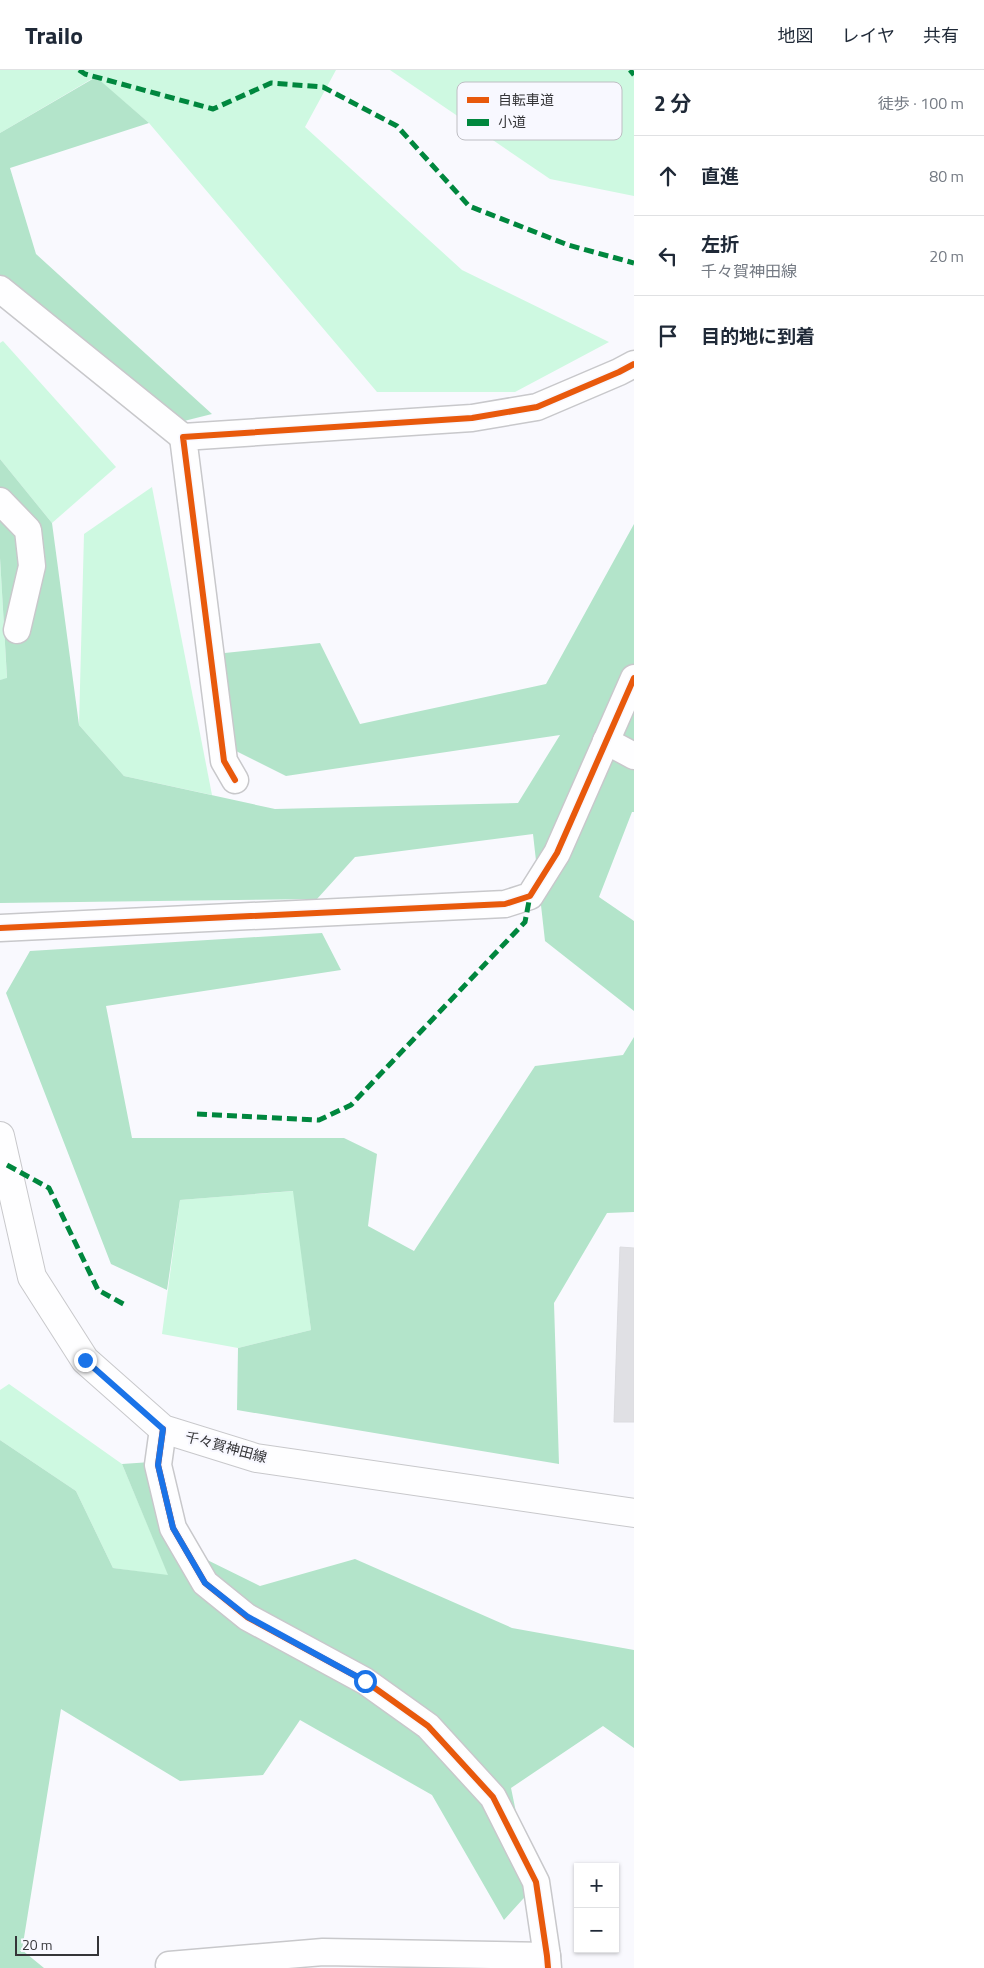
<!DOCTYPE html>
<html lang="ja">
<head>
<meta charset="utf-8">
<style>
	:root { --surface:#fff; --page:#f2f2f3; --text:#1f2937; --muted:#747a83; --line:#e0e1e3 }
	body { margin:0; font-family:"Titillium Web","Noto Sans JP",sans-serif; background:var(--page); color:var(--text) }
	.controls { position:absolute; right:15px; bottom:15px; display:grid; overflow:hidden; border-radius:0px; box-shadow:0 1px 4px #0004 }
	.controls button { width:45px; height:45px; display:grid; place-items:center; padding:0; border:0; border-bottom:1px solid var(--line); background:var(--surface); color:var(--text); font:25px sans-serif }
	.scale { position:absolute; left:15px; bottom:12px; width:84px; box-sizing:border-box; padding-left:5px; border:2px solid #353538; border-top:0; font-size:14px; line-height:18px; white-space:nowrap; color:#353538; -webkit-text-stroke:4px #f8f8ff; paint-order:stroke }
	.stop { position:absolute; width:15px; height:15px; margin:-11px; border:4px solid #1a73e8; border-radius:50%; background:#fff }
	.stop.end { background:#1a73e8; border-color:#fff; box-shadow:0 1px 5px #0008 }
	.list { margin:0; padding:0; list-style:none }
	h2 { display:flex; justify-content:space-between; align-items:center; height:65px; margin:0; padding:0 20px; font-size:21px }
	h2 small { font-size:16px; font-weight:400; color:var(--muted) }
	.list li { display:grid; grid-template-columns:32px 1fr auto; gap:15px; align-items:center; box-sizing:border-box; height:80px; padding:0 20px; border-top:1px solid var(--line) }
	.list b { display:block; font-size:19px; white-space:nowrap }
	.list p { margin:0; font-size:16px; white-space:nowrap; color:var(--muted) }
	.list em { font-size:16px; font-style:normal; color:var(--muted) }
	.icon { flex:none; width:28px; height:28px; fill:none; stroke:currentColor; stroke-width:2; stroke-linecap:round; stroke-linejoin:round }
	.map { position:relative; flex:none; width:634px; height:1898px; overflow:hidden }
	header { display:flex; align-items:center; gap:30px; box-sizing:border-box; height:70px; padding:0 25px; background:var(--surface); border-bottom:1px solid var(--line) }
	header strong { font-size:24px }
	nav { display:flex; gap:28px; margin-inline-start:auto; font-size:18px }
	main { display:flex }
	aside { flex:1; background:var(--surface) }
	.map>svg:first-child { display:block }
</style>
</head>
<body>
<header>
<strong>Trailo</strong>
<nav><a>地図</a><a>レイヤ</a><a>共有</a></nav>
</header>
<main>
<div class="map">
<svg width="634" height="1898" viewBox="0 0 634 1898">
	<rect width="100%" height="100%" fill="#f9f9fe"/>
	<g fill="#cef9e1">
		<path d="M0 0H336L305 57 462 200 609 272 515 322H377L149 53 95 7 0 63Z"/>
		<path d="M390 0H634V126L550 109Z"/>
		<path d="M3 271 116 397 52 453 0 389V273Z"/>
		<path d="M152 417 212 725 124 706 79 655 84 464Z"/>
		<path d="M0 488 7 609 0 610Z"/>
		<path d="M294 1121 311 1260 238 1278 162 1264 180 1130Z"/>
		<path d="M9 1314 122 1394 169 1506 113 1498 76 1421 0 1370V1320Z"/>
	</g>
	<g fill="#b3e4ca">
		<path d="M96 7 149 53 10 98 36 184 212 344 184 351 0 227V63Z"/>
		<path d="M0 389 52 453 79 655 124 706 275 739 518 733 560 665 286 706 234 680 215 584 320 573 360 654 546 614 634 454V742H632L599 827 634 851V941L545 871 533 764 355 787 317 829 0 833V610L7 608 0 488Z"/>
		<path d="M322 863 341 900 106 936 132 1068H344L377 1084 368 1156 414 1181 535 996 623 985 634 967V1142L607 1143 554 1233 559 1394 237 1340 238 1278 311 1260 293 1121 180 1130 167 1220 111 1194 6 923 30 881Z"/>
		<path d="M0 1370 76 1421 113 1498 168 1505 122 1394 151 1392 187 1480 260 1516 355 1489 512 1558 634 1580V1678L603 1656 511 1718 532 1819 504 1850 432 1725 300 1650 263 1705 180 1711 61 1639 22 1880 44 1898H0Z"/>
	</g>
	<path fill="#e0e0e4" stroke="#dcdce0" d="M620 1177 634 1178V1352H614Z"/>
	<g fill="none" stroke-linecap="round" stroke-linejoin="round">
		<defs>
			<g id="minor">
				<path d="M0 219 183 367"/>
				<path d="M0 431 28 460 32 496 17 560"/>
				<path d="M606 671 634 686"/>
				<path d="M235 710 224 691 183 367 472 348 537 337 619 302 634 294"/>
				<path d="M0 858 505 834 530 826 557 783 634 608"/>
				<path d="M163 1359 158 1395 173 1458 205 1513 247 1547 365 1611 428 1656 493 1727 536 1812 547 1886 548 1898"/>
				<path d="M169 1895 323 1882 547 1886"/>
			</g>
			<path id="major" d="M0 1066 32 1207 85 1290 163 1359 256 1388 634 1443"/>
		</defs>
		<use href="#minor" stroke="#c8c8cb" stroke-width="29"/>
		<use href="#major" stroke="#c8c8cb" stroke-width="30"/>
		<use href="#minor" stroke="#fefeff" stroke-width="26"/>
		<use href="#major" stroke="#fefeff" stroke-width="28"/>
		<g stroke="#00873e" stroke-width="5" stroke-dasharray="10 5" stroke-linecap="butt">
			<path d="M79 0 85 4 213 39 271 13 323 17 397 56 469 136 568 175 634 193"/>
			<path d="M630 0 634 5"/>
			<path d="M197 1044 319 1050 351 1035 525 852 530 826"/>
			<path d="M7 1095 49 1118 98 1220 127 1236"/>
		</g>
		<defs>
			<g id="cycleway">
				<path d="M235 710 224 691 183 367 472 348 537 337 619 302 634 294"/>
				<path d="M0 858 505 834 530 826 557 783 634 608"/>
				<path d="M163 1359 158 1395 173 1458 205 1513 247 1547 365 1611 428 1656 493 1727 536 1812 547 1886 548 1898"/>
			</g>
		</defs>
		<use href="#cycleway" stroke="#f8f8ff" stroke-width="9"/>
		<use href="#cycleway" stroke="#e8590c" stroke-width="6"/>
	</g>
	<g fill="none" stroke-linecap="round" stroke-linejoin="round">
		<path stroke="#1a73e8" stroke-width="6" d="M85 1290 163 1359 158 1395 173 1458 205 1513 248 1547 365 1611"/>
	</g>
	<g text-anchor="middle" stroke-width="4.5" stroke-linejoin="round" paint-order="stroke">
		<g font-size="14" fill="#353538" stroke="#f8f8ff">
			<text transform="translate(226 1377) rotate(15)" y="5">千々賀神田線</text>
		</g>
	</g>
	<rect x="457" y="12" width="165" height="58" rx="8" fill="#f8f8ff" stroke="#bebec3" stroke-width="1"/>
	<rect x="467" y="27" width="22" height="6" fill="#e8590c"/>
	<rect x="467" y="49" width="22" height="7" fill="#00873e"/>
	<g font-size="14" fill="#353538">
		<text x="498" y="35">自転車道</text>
		<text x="498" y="57">小道</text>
	</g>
</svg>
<div class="controls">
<button>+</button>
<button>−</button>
</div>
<div class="scale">20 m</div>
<div class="stop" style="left:365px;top:1611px"></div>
<div class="stop end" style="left:85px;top:1290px"></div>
</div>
<aside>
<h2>2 分<small>徒歩 · 100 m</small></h2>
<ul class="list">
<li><svg class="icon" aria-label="ahead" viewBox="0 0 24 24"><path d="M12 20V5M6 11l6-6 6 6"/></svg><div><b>直進</b></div><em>80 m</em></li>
<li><svg class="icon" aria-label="left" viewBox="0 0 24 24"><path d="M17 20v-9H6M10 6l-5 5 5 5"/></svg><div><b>左折</b><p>千々賀神田線</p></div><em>20 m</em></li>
<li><svg class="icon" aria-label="arrive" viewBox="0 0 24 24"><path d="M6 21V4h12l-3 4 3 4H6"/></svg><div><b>目的地に到着</b></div></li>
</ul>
</aside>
</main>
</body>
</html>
